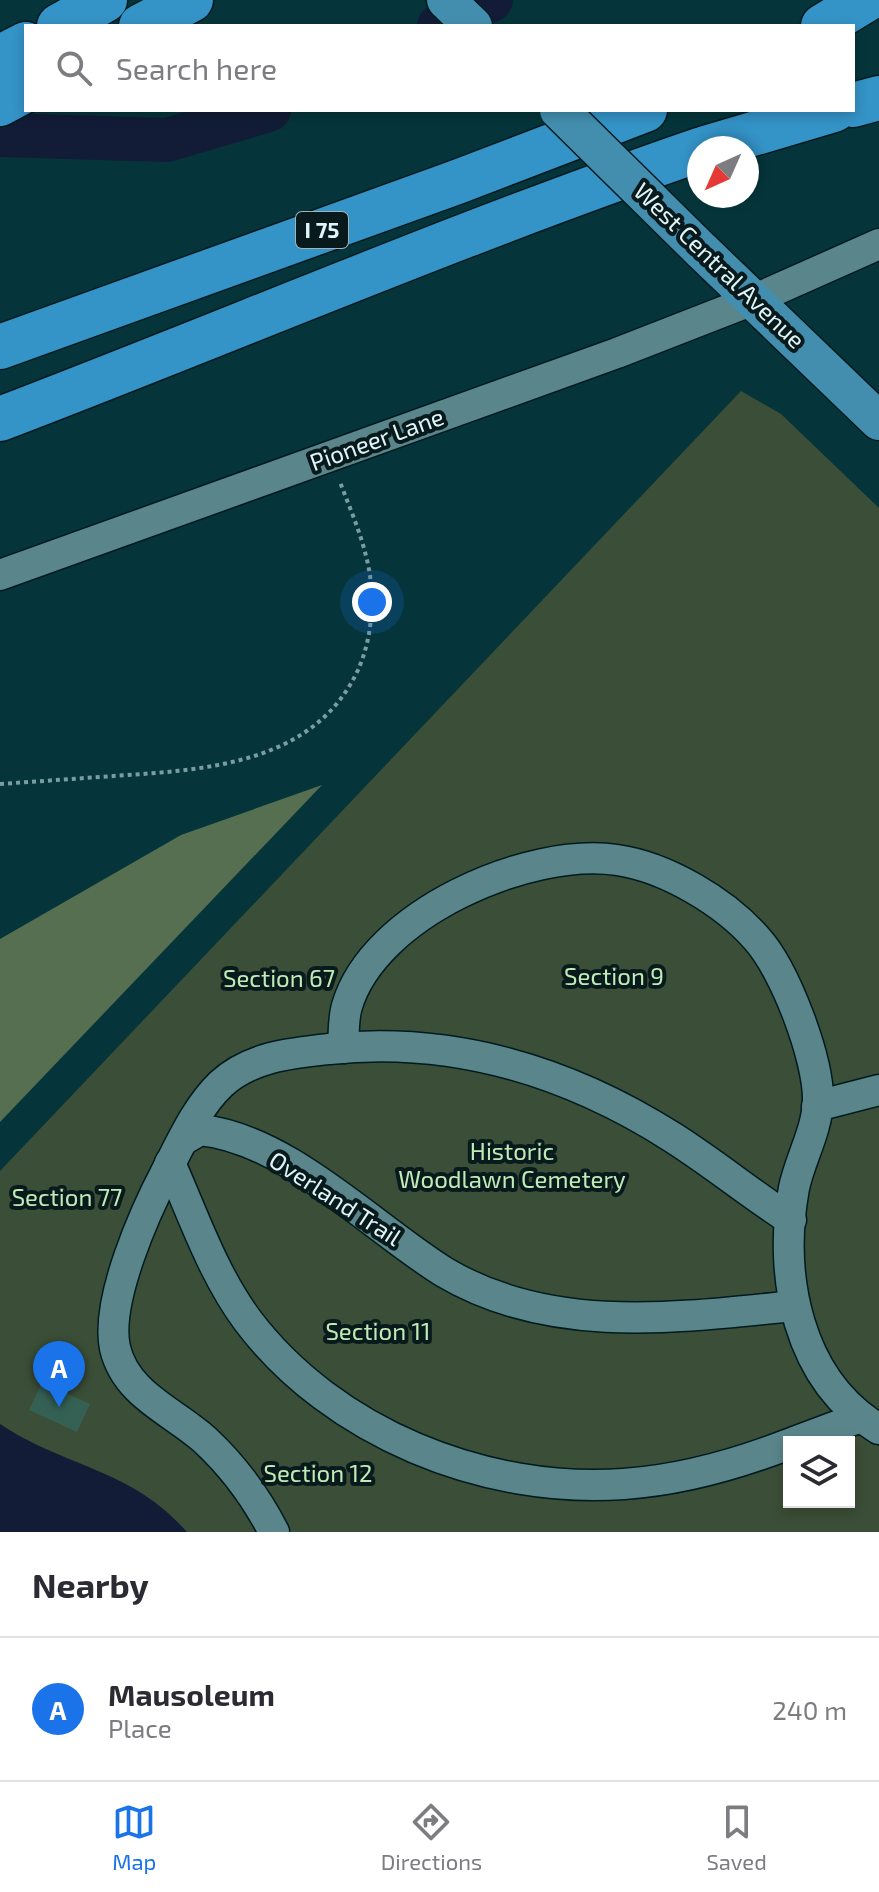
<!DOCTYPE html>
<html lang="en">
<head>
<meta charset="utf-8">
<style>
	:root { --surface:#fff; --page:#f2f2f3; --text:#2b2b33; --muted:#7c7c81; --line:#e1e1e2; --accent:#1a73e8 }
	body { margin:0; font-family:"Exo 2",sans-serif; background:var(--page); color:var(--text) }
	.controls { position:absolute; right:24px; bottom:24px; display:grid; overflow:hidden; border-radius:0px; box-shadow:0 4px 12px #0003 }
	.controls button { width:72px; height:72px; display:grid; place-items:center; padding:0; border:0; border-bottom:2px solid var(--line); background:var(--surface); color:var(--text); font:40px sans-serif }
	.compass { position:absolute; left:687px; top:136px; width:72px; height:72px; border-radius:50%; background:var(--surface); box-shadow:0 4px 12px #0003; rotate:225deg }
	.you { position:absolute; left:372px; top:602px; width:28px; height:28px; margin:-20px; border:6px solid #fff; border-radius:50%; background:#1a73e8; box-shadow:0 0 0 12px #1a73e833 }
	.badge { display:grid; place-items:center; width:52px; height:52px; border-radius:50%; background:var(--accent); color:#fff; font-size:26px; font-weight:700 }
	.pin { position:absolute; translate:-50% -66px; filter:drop-shadow(0 2px 4px #0008) }
	.pin::after { content:''; position:absolute; top:42px; width:28px; height:24px; background:inherit; clip-path:polygon(0 0,100% 0,50% 100%) }
	.list { margin:0; padding:0; list-style:none }
	h2 { display:flex; justify-content:space-between; align-items:center; height:104px; margin:0; padding:0 32px; font-size:34px }
	h2 small { font-size:26px; font-weight:400; color:var(--muted) }
	.list li { display:grid; grid-template-columns:52px 1fr auto; gap:24px; align-items:center; box-sizing:border-box; height:144px; padding:0 32px; border-top:2px solid var(--line) }
	.list b { display:block; font-size:30px; white-space:nowrap }
	.list p { margin:0; font-size:26px; white-space:nowrap; color:var(--muted) }
	.list em { font-size:26px; font-style:normal; color:var(--muted) }
	.icon { flex:none; width:44px; height:44px; fill:none; stroke:currentColor; stroke-width:2; stroke-linecap:round; stroke-linejoin:round }
	.map { position:relative; flex:none; width:879px; height:1532px; overflow:hidden }
	.search { position:absolute; background:var(--surface); box-shadow:0 4px 12px #0003; left:24px; right:24px; top:24px; height:88px; display:flex; align-items:center; gap:20px; box-sizing:border-box; padding:0 28px; border-radius:0px; color:var(--muted); font-size:30px }
	.sheet { height:248px; background:var(--surface) }
	nav { display:flex; justify-content:space-around; align-items:center; box-sizing:border-box; height:112px; border-top:2px solid var(--line); background:var(--surface); font-size:22px; color:var(--muted) }
	nav a { display:grid; justify-items:center; gap:4px }
	nav .on { color:var(--accent) }
	.map>svg:first-child { display:block }
</style>
</head>
<body>
<div class="map">
<svg width="879" height="1532" viewBox="0 0 879 1532">
	<rect width="100%" height="100%" fill="#05353a"/>
	<path fill="#3b4e37" fill-rule="evenodd" d="M741 391 781 414 879 508V1532H0V1171ZM789 1442H849V1502H789Z"/>
	<path fill="#576f51" d="M322 785 0 1122V939L181 835Z"/>
	<path fill="#131c37" d="M0 1424C66 1468 131 1468 187 1532H0Z"/>
	<g fill="none" stroke-linecap="round" stroke-linejoin="round">
		<g stroke="#131c37" stroke-width="44">
			<path d="M439 26 491 0"/>
			<path d="M0 135 167 140 269 110"/>
		</g>
	</g>
	<path fill="#356154" d="M42 1382 90 1404 77 1432 29 1410Z"/>
	<g fill="none" stroke-linecap="round" stroke-linejoin="round">
		<defs>
			<g id="minor">
				<path d="M0 575 617 353 753 300 879 244"/>
				<path d="M343 1048C344 1034 343 1019 347 1006 374 914 528 847 617 860 666 867 725 902 757 939 785 970 819 1059 818 1101 817 1131 800 1159 794 1188 778 1275 797 1380 879 1429"/>
				<path d="M817 1106 879 1090"/>
				<path d="M183 1140 200 1130C286 1138 373 1228 444 1272 550 1335 676 1318 793 1306"/>
				<path d="M170 1163C194 1217 213 1274 248 1321 333 1433 485 1494 624 1484 682 1480 735 1465 789 1444"/>
				<path d="M794 1442 861 1417"/>
				<path d="M274 1532C257 1499 233 1466 205 1440 173 1411 126 1395 115 1348 105 1301 145 1212 167 1170 182 1141 197 1107 221 1084 250 1057 291 1053 329 1049 452 1036 568 1071 672 1137 713 1163 751 1194 791 1220"/>
			</g>
			<g id="major">
				<path d="M446 0 473 26"/>
				<path d="M701 250 879 421"/>
			</g>
			<g id="highway">
				<path d="M59 26 105 0"/>
				<path d="M141 26 191 0"/>
				<path d="M823 26 866 0"/>
				<path d="M0 57 26 44"/>
				<path d="M0 104 26 90"/>
				<path d="M853 105 879 98"/>
				<path d="M705 148 834 110"/>
				<path d="M0 347 457 182 645 110"/>
				<path d="M0 419C233 330 463 231 699 150"/>
			</g>
		</defs>
		<use href="#minor" stroke="#001b1f" stroke-width="33"/>
		<use href="#major" stroke="#001b1f" stroke-width="41"/>
		<use href="#highway" stroke="#001b1f" stroke-width="47"/>
		<path stroke="#7b9da1" stroke-width="4" stroke-dasharray="4 4" stroke-linecap="butt" d="M0 784C43 781 85 778 128 775 216 769 316 760 358 670 373 636 376 593 366 556 360 531 349 506 340 482"/>
		<use href="#minor" stroke="#5a868b" stroke-width="30"/>
		<use href="#major" stroke="#438eaf" stroke-width="38"/>
		<use href="#highway" stroke="#3493c7" stroke-width="44"/>
		<defs>
			<path id="major-bridge" d="M559 110 701 250"/>
		</defs>
		<use href="#major-bridge" stroke="#001b1f" stroke-width="41" stroke-linecap="butt"/>
		<use href="#major-bridge" stroke="#438eaf" stroke-width="38"/>
	</g>
	<g text-anchor="middle" stroke-width="8" stroke-linejoin="round" paint-order="stroke">
		<rect fill="#081a1c" stroke="#9eb3b6" stroke-width="2" x="296" y="212" width="52" height="36" rx="6"/>
		<g font-size="22" font-weight="bold" fill="#dff5f8">
			<text x="322" y="238">I 75</text>
		</g>
		<g font-size="24" fill="#dff5f8" stroke="#081a1c">
			<text transform="translate(719 266) rotate(44)" y="8">West Central Avenue</text>
			<text transform="translate(377 440) rotate(-20)" y="8">Pioneer Lane</text>
			<text transform="translate(335 1199) rotate(33)" y="8">Overland Trail</text>
		</g>
		<g font-size="24" fill="#c0ebb6" stroke="#081a1c">
			<text x="614" y="985">Section 9</text>
			<text x="279" y="987">Section 67</text>
			<text x="512" y="1160">Historic<tspan x="512" dy="28">Woodlawn Cemetery</tspan></text>
			<text x="67" y="1206">Section 77</text>
			<text x="378" y="1340">Section 11</text>
			<text x="318" y="1482">Section 12</text>
		</g>
	</g>
</svg>
<div class="controls">
<button><svg class="icon" aria-label="layers" viewBox="0 0 24 24"><path d="M12 4l9 5-9 5-9-5zM3 14l9 5 9-5"/></svg></button>
</div>
<svg class="compass" viewBox="-18 -18 36 36"><path d="M0-13l5 13h-10z" fill="#e53935"/><path d="M0 13l5-13h-10z" fill="#7c7c81"/></svg>
<div class="you"></div>
<div class="pin badge" style="left:59px;top:1407px">A</div>
<div class="search"><svg class="icon" aria-label="search" viewBox="0 0 24 24"><circle cx="10" cy="10" r="6"/><path d="M15 15l6 6"/></svg>Search here</div>
</div>
<section class="sheet">
<h2>Nearby<small></small></h2>
<ul class="list">
<li><span class="badge">A</span><div><b>Mausoleum</b><p>Place</p></div><em>240 m</em></li>
</ul>
</section>
<nav>
<a class="on"><svg class="icon" aria-label="map" viewBox="0 0 24 24"><path d="M3 6l6-2 6 2 6-2v14l-6 2-6-2-6 2zM9 4v14M15 6v14"/></svg>Map</a>
<a><svg class="icon" aria-label="directions" viewBox="0 0 24 24"><path d="M12 3l9 9-9 9-9-9zM9 14v-3h6M13 9l2 2-2 2"/></svg>Directions</a>
<a><svg class="icon" aria-label="saved" viewBox="0 0 24 24"><path d="M7 4h10v16l-5-4-5 4z"/></svg>Saved</a>
</nav>
</body>
</html>
